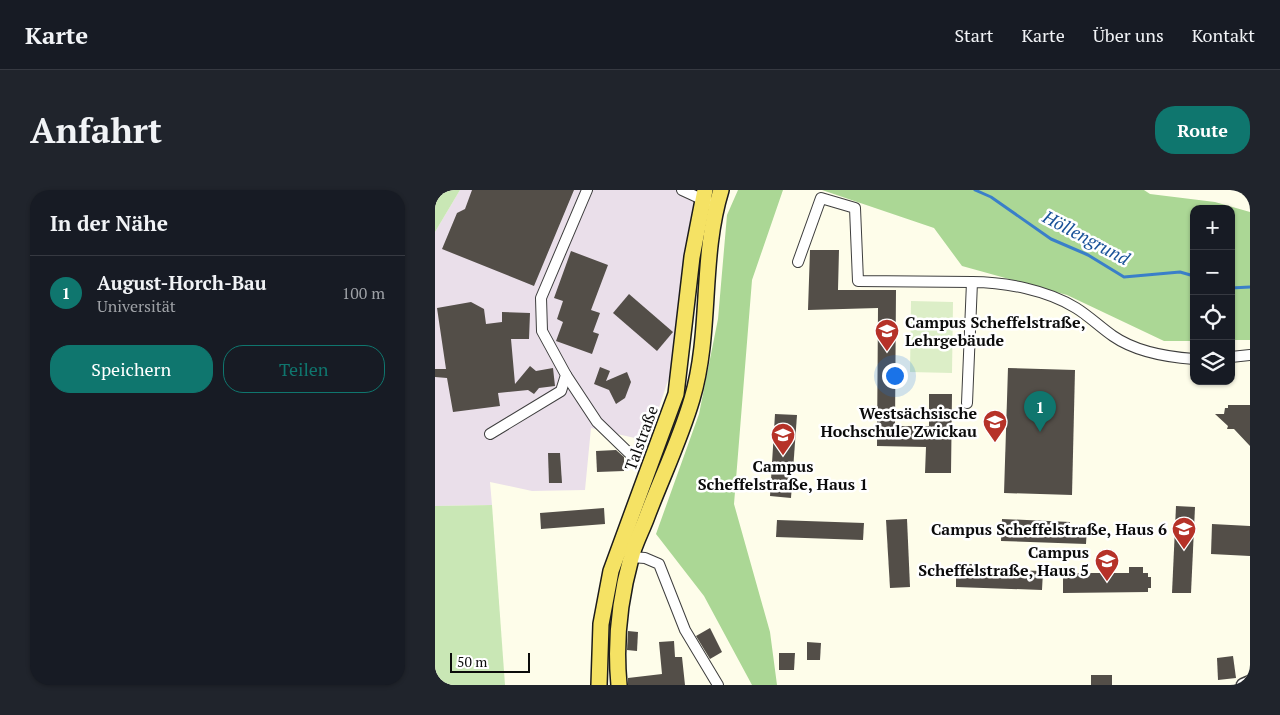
<!DOCTYPE html>
<html lang="de">
<head>
<meta charset="utf-8">
<style>
	:root { --surface:#171b24; --page:#20242c; --text:#f1f3f6; --muted:#9ea1a6; --line:#363941; --accent:#0f766e }
	body { margin:0; font-family:"PT Serif",serif; background:var(--page); color:var(--text) }
	.controls { position:absolute; right:15px; top:15px; display:grid; overflow:hidden; border-radius:10px; box-shadow:0 1px 4px #0004 }
	.controls button { width:45px; height:45px; display:grid; place-items:center; padding:0; border:0; border-bottom:1px solid var(--line); background:var(--surface); color:var(--text); font:25px sans-serif }
	.scale { position:absolute; left:15px; bottom:12px; width:80px; box-sizing:border-box; padding-left:5px; border:2px solid #0b0b0b; border-top:0; font-size:14px; line-height:18px; white-space:nowrap; color:#0b0b0b; -webkit-text-stroke:4px #fff; paint-order:stroke }
	.you { position:absolute; left:459px; top:185px; width:18px; height:18px; margin:-12px; border:4px solid #fff; border-radius:50%; background:#1a73e8; box-shadow:0 0 0 8px #1a73e833 }
	.badge { display:grid; place-items:center; width:32px; height:32px; border-radius:50%; background:var(--accent); color:#fff; font-size:16px; font-weight:700 }
	.pin { position:absolute; translate:-50% -41px; filter:drop-shadow(0 1px 2px #0008) }
	.pin::after { content:''; position:absolute; top:26px; width:18px; height:15px; background:inherit; clip-path:polygon(0 0,100% 0,50% 100%) }
	.list { margin:0; padding:0; list-style:none }
	h2 { display:flex; justify-content:space-between; align-items:center; height:65px; margin:0; padding:0 20px; font-size:21px }
	h2 small { font-size:16px; font-weight:400; color:var(--muted) }
	.list li { display:grid; grid-template-columns:32px 1fr auto; gap:15px; align-items:center; box-sizing:border-box; height:75px; padding:0 20px; border-top:1px solid var(--line) }
	.list b { display:block; font-size:19px; white-space:nowrap }
	.list p { margin:0; font-size:16px; white-space:nowrap; color:var(--muted) }
	.list em { font-size:16px; font-style:normal; color:var(--muted) }
	.actions { display:flex; gap:10px; padding:15px 20px }
	.actions a { flex:1; padding:11px 0; border:1px solid var(--accent); border-radius:20px; text-align:center; font-size:18px; color:var(--accent) }
	.actions .main { background:var(--accent); color:#fff }
	.icon { flex:none; width:28px; height:28px; fill:none; stroke:currentColor; stroke-width:2; stroke-linecap:round; stroke-linejoin:round }
	.map { position:relative; flex:none; width:815px; height:495px; overflow:hidden; border-radius:20px }
	header { display:flex; align-items:center; gap:30px; box-sizing:border-box; height:70px; padding:0 25px; background:var(--surface); border-bottom:1px solid var(--line) }
	header strong { font-size:24px }
	nav { display:flex; gap:28px; margin-inline-start:auto; font-size:18px }
	.intro { display:flex; align-items:center; justify-content:space-between; box-sizing:border-box; height:120px; padding:0 30px }
	h1 { margin:0; font-size:35px }
	.button { padding:12px 22px; border-radius:20px; background:var(--accent); color:#fff; font-size:18px; font-weight:700 }
	main { display:flex; gap:30px; padding:0 30px }
	aside { flex:1; background:var(--surface); border-radius:20px; box-shadow:0 1px 4px #0004 }
	.map>svg:first-child { display:block }
</style>
</head>
<body>
<header>
<strong>Karte</strong>
<nav><a>Start</a><a>Karte</a><a>Über uns</a><a>Kontakt</a></nav>
</header>
<div class="intro"><h1>Anfahrt</h1><a class="button">Route</a></div>
<main>
<aside>
<h2>In der Nähe<small></small></h2>
<ul class="list">
<li><span class="badge">1</span><div><b>August-Horch-Bau</b><p>Universität</p></div><em>100 m</em></li>
</ul>
<div class="actions"><a class="main">Speichern</a><a>Teilen</a></div>
</aside>
<div class="map">
<svg width="815" height="495" viewBox="0 0 815 495">
	<rect width="100%" height="100%" fill="#fefdea"/>
	<path fill="#eadfea" d="M25 0H261L245 99 238 175 213 251 156 238 150 300 97 301 55 292 57 315 0 316V42Z"/>
	<g fill="#c9e7b5">
		<path d="M0 0H25L0 42Z"/>
		<path d="M57 315 70 495H0V316Z"/>
	</g>
	<g fill="#abd795">
		<path d="M303 0H348L317 90 299 314 335 442 342 495H317L269 406 221 344 264 224 283 129 292 25Z"/>
		<path d="M387 0H709L715 4 780 12 815 22V150H796V19H759V151H729L632 105 527 76 499 38Z"/>
	</g>
	<path fill="#dceec7" d="M476 111 518 112 517 183 475 182Z"/>
	<g fill="none" stroke-linecap="round" stroke-linejoin="round">
		<g stroke="#3a7fc9" stroke-width="3">
			<path d="M540 0 556 7 616 49 653 65 689 87 745 82 759 86"/>
			<path d="M796 98 815 97"/>
		</g>
	</g>
	<g fill="#534e48">
		<path d="M37 0H139L99 96 7 59 22 23 30 19Z"/>
		<path d="M375 60H404L403 100H461L460 236H494V204H517L516 283H490L491 257 442 256 443 118 373 120Z"/>
		<path d="M136 61 173 75 156 120 165 123 158 142 164 144 157 164 121 151 128 132 122 129 128 111 119 108Z"/>
		<path d="M194 104 238 142 222 161 178 123Z"/>
		<path d="M36 112 49 119 51 134 67 132V122L95 123 94 149H76L80 194 95 176 101 181 118 178 120 196 104 198 99 204 93 200 63 203 65 216 18 222 12 188 0 187V179H11L2 118Z"/>
		<path d="M165 177 175 181 171 191 192 182 196 192 190 208 181 214 174 200 159 194Z"/>
		<path d="M573 178 640 180 637 305 569 303Z"/>
		<path d="M793 215H815V256L799 239H792L793 236 780 224H789L790 218H793Z"/>
		<path d="M340 224 362 225 356 308 335 306Z"/>
		<path d="M181 260 189 267V281L162 282 161 261Z"/>
		<path d="M113 263H125L127 293H114Z"/>
		<path d="M741 316 760 317 756 403H737Z"/>
		<path d="M169 318 170 334 106 339 105 323Z"/>
		<path d="M472 329 475 397 455 398 451 330Z"/>
		<path d="M567 329 635 332V336L652 337 651 354 566 351Z"/>
		<path d="M342 330 429 333 428 350 341 347Z"/>
		<path d="M777 334 815 336V366L776 364Z"/>
		<path d="M529 374H541V379L608 381 607 400 521 397V378L529 379Z"/>
		<path d="M694 377H708V383H713V387H716V398H713V402L628 403V383H694Z"/>
		<path d="M275 438 287 462 275 469 261 446Z"/>
		<path d="M193 441 203 442 202 461 192 460Z"/>
		<path d="M239 451 240 467H247L250 495H193V488L227 484 224 452Z"/>
		<path d="M372 452 386 453 385 470H372Z"/>
		<path d="M344 463H360L359 480H344Z"/>
		<path d="M798 466 801 488 783 490 782 468Z"/>
		<rect x="656" y="485" width="21" height="10"/>
	</g>
	<g fill="none" stroke-linecap="round" stroke-linejoin="round">
		<defs>
			<g id="minor">
				<path d="M247 0 273 12"/>
				<path d="M363 72 386 8 420 18 423 91 537 92"/>
				<path d="M796 167 815 165"/>
				<path d="M131 185 162 232 194 263"/>
				<path d="M532 213 537 92C570 92 612 100 641 118 654 126 665 137 678 146 701 162 731 167 759 169"/>
				<path d="M55 244 126 201 131 185 107 141 106 108 152 0"/>
				<path d="M196 367 210 368 224 374 250 440 283 495"/>
			</g>
			<path id="tertiary" d="M808 495 815 492"/>
			<g id="primary">
				<path d="M164 495 166 434 176 381 241 204 257 67 270 0"/>
				<path d="M184 495C180 453 185 408 196 368 199 355 206 342 211 329 226 289 245 250 257 209 277 141 265 68 286 0"/>
			</g>
		</defs>
		<use href="#minor" stroke="#3e3e3e" stroke-width="12"/>
		<use href="#tertiary" stroke="#3e3e3e" stroke-width="15"/>
		<use href="#primary" stroke="#1c1c1c" stroke-width="18"/>
		<use href="#minor" stroke="#fff" stroke-width="10"/>
		<use href="#tertiary" stroke="#fff" stroke-width="12"/>
		<use href="#primary" stroke="#f5e264" stroke-width="15"/>
	</g>
	<defs>
		<symbol id="university-pin" viewBox="-11 -11 22 30"><path d="M0 17L-7.5 6A9.5 9.5 0 1 1 7.5 6Z" fill="#b63228" stroke="#fff"/><path d="M0-5L7-2L0 1L-7-2ZM-4 1L0 2.5L4 1V4Q0 6-4 4Z" fill="#fff"/></symbol>
	</defs>
	<g fill-rule="evenodd">
		<use href="#university-pin" x="438" y="127" width="28" height="38"/>
		<use href="#university-pin" x="546" y="218" width="28" height="38"/>
		<use href="#university-pin" x="334" y="231" width="28" height="38"/>
		<use href="#university-pin" x="735" y="325" width="28" height="38"/>
		<use href="#university-pin" x="658" y="357" width="28" height="38"/>
	</g>
	<g text-anchor="middle" stroke-width="5" stroke-linejoin="round" paint-order="stroke">
		<g font-size="16" font-weight="bold" fill="#0b0b0b" stroke="#fff" text-anchor="end">
			<text x="470" y="138" text-anchor="start">Campus Scheffelstraße,<tspan x="470" dy="18">Lehrgebäude</tspan></text>
			<text x="542" y="229">Westsächsische<tspan x="542" dy="18">Hochschule Zwickau</tspan></text>
			<text x="348" y="282" text-anchor="middle">Campus<tspan x="348" dy="18">Scheffelstraße, Haus 1</tspan></text>
			<text x="732" y="345">Campus Scheffelstraße, Haus 6</text>
			<text x="654" y="368">Campus<tspan x="654" dy="18">Scheffelstraße, Haus 5</tspan></text>
		</g>
		<g font-size="16" fill="#0b0b0b" stroke="#fff">
			<text transform="translate(206 248) rotate(-70)" y="6">Talstraße</text>
		</g>
		<g font-size="18" font-style="italic" fill="#195298" stroke="#fff">
			<text transform="translate(651 48) rotate(28)" y="6">Höllengrund</text>
		</g>
	</g>
</svg>
<div class="controls">
<button>+</button>
<button>−</button>
<button><svg class="icon" aria-label="locate" viewBox="0 0 24 24"><circle cx="12" cy="12" r="6"/><path d="M12 2v4M12 18v4M2 12h4M18 12h4"/></svg></button>
<button><svg class="icon" aria-label="layers" viewBox="0 0 24 24"><path d="M12 4l9 5-9 5-9-5zM3 14l9 5 9-5"/></svg></button>
</div>
<div class="scale">50 m</div>
<div class="you"></div>
<div class="pin badge" style="left:605px;top:242px">1</div>
</div>
</main>
</body>
</html>
